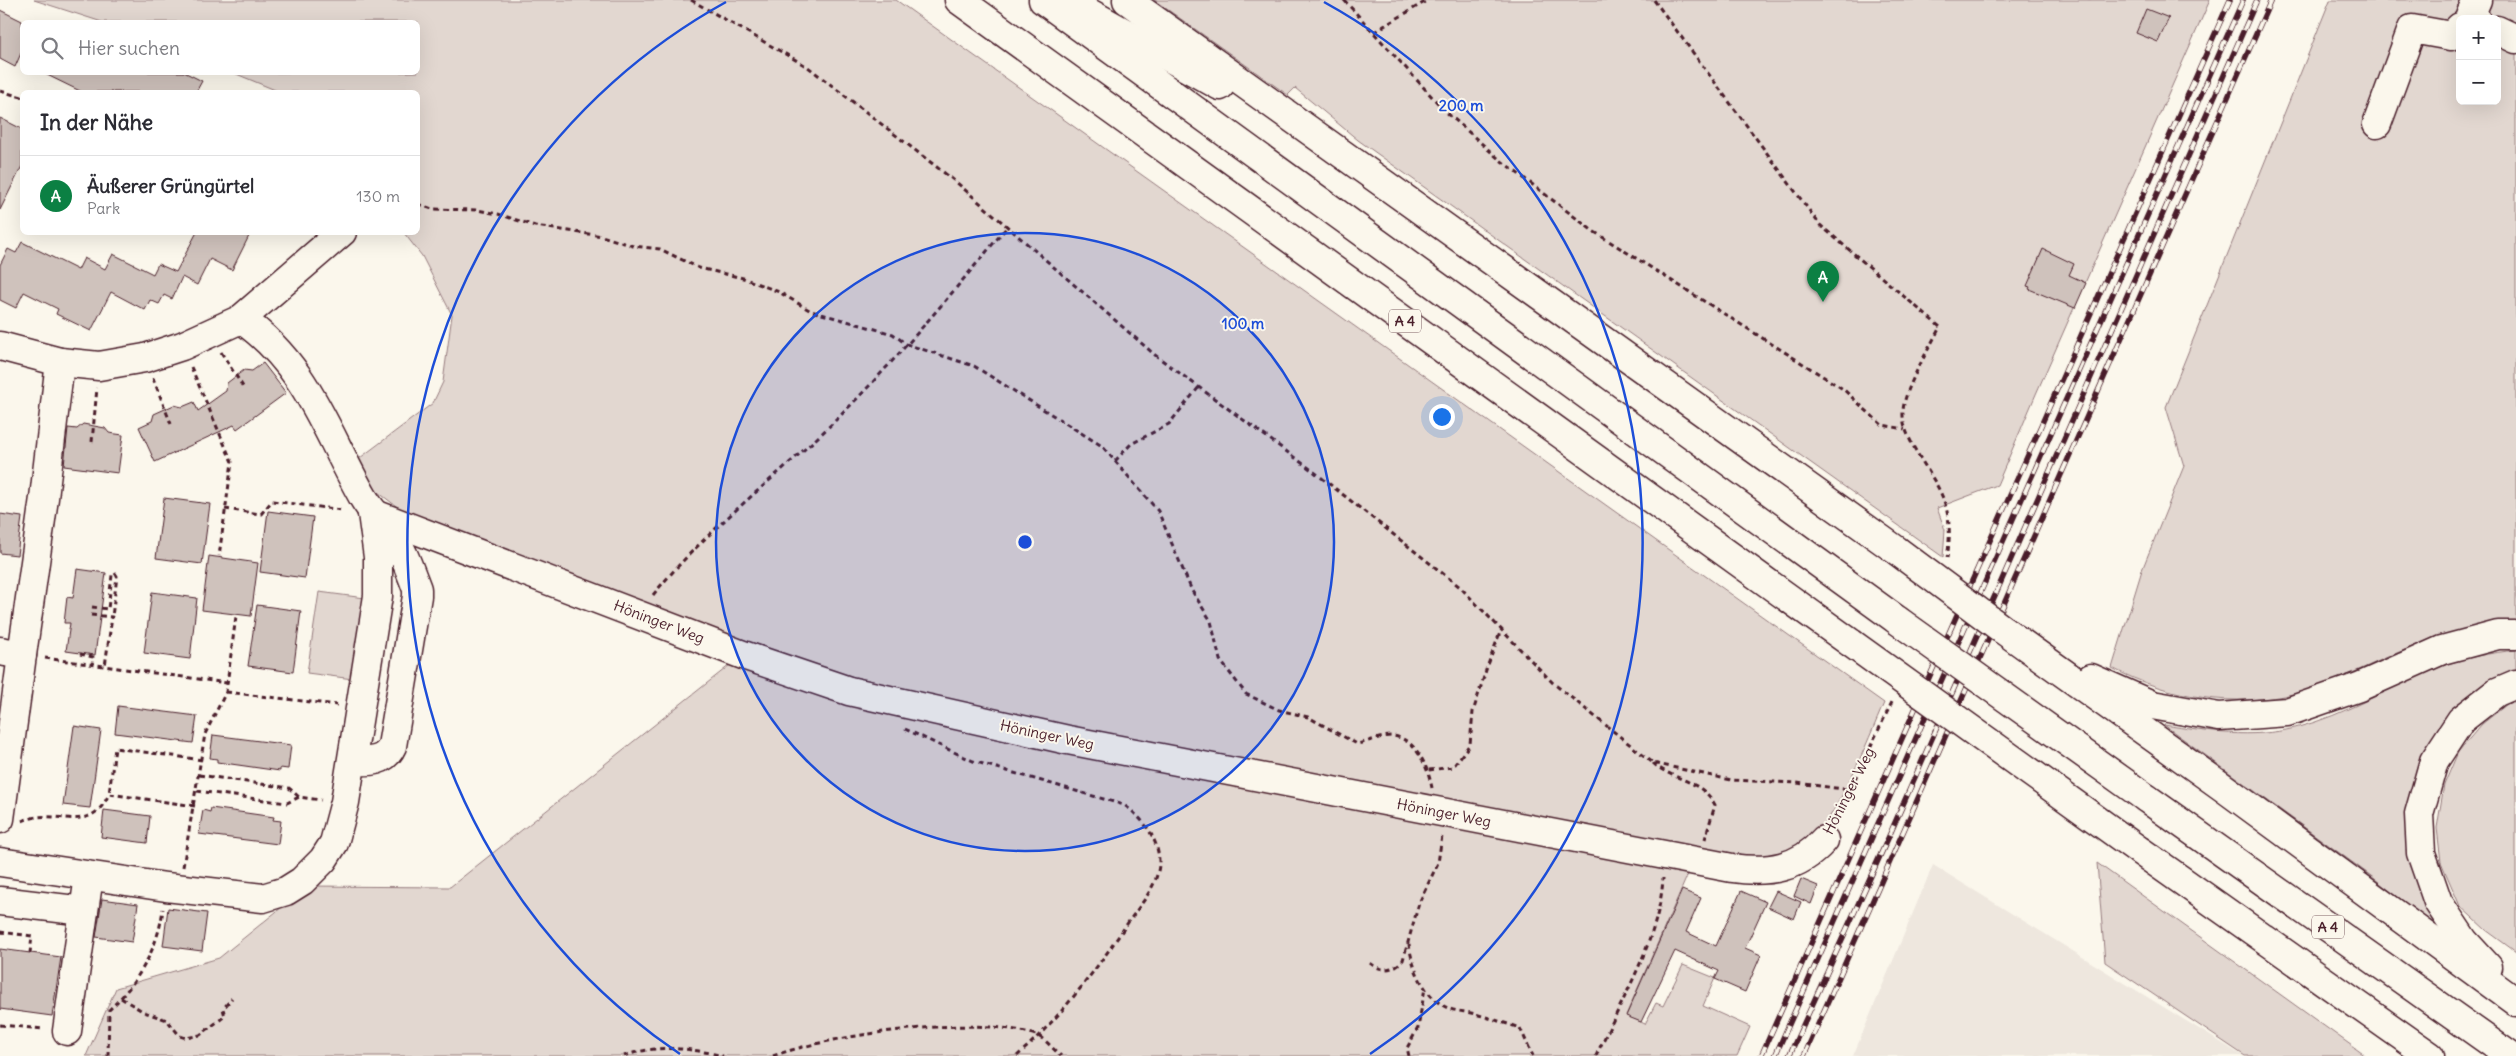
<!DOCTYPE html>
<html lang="de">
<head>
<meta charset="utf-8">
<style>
	:root { --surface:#fff; --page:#f2f2f3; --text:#2b2b33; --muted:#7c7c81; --line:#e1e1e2; --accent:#0b8043 }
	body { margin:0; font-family:Delius,sans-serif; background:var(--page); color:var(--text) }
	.controls { position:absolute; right:15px; top:15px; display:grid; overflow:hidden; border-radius:8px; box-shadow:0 5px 20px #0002 }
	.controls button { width:45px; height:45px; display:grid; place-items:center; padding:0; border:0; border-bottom:1px solid var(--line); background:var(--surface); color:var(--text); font:25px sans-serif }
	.you { position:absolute; left:1441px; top:416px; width:18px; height:18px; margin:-12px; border:4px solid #fff; border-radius:50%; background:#1a73e8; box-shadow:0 0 0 8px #1a73e833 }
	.badge { display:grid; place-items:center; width:32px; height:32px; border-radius:50%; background:var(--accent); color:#fff; font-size:16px; font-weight:700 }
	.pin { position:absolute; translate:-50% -41px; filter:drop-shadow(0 1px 2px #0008) }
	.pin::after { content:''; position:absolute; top:26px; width:18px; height:15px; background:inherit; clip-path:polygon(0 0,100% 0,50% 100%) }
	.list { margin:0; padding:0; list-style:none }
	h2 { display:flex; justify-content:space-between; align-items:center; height:65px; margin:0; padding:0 20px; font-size:21px }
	h2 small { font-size:16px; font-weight:400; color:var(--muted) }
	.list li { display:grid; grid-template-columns:32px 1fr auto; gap:15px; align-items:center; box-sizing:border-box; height:80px; padding:0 20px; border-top:1px solid var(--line) }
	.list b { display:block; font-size:19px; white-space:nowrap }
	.list p { margin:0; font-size:16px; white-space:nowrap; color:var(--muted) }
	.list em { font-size:16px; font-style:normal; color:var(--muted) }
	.icon { flex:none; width:28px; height:28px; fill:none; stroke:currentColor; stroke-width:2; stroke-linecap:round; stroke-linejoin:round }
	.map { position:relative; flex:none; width:2516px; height:1056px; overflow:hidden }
	.search { position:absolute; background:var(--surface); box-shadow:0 5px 20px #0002; left:20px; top:20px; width:400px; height:55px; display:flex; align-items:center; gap:12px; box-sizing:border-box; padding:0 18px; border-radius:8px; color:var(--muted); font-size:19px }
	.panel { position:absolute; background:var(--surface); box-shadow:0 5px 20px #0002; left:20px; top:90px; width:400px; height:145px; border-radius:8px }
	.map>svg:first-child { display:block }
</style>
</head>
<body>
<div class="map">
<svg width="2516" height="1056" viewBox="0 0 2516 1056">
	<rect width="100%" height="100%" fill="#fbf7ec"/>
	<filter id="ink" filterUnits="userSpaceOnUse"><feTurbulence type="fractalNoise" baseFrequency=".02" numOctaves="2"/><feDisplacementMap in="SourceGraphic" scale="10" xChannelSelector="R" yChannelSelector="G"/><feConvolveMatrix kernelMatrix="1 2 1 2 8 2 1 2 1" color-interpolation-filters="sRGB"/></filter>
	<g filter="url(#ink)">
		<path fill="#eee7de" d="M1933 865 2243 1056H1853Z"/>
		<g fill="#e2d7d0" stroke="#967b7e" fill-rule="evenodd">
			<path d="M34 0H896L1884 703C1868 739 1836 824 1805 845 1794 853 1768 858 1754 862L1203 760 853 681 413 519 370 486 356 461 433 403 443 382 452 315 422 256 404 233 418 232V92H280L234 73 418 72V22H102Z"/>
			<path d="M1154 0H2210L2036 394 1997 485 1937 508 1945 530 1943 557 1358 140 1295 88 1288 95Z"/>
			<path d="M2330 0H2516V622C2473 622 2431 639 2392 655 2361 669 2330 684 2297 693 2235 709 2168 697 2112 668L2142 570 2184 466 2166 407ZM2460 19H2497V101H2460Z"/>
			<path d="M319 592 365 598 353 679 307 673Z"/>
			<path d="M2516 650V669L2490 683 2455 711 2413 871 2421 896 2438 928 2371 876 2164 725C2208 732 2251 739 2295 728 2347 715 2392 685 2442 666 2466 657 2491 653 2516 650Z"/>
			<path d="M735 661 1692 865 1626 1015 1645 1024 1656 1003 1663 1006 1683 965 1715 978 1703 1006 1750 1027 1737 1056H86L116 988 219 958 308 886 450 887Z"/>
			<path d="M2516 697V952L2486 930 2460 906 2441 862 2437 828 2444 785 2458 752 2482 724Z"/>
			<path d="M2097 863 2366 1056H2245L2105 962Z"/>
		</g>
		<g fill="#cfc2bc" stroke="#4a1f2b">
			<path d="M2146 9 2169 18 2158 42 2136 33Z"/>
			<path d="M0 10 22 21V51L15 67 0 59Z"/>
			<path d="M41 72H184L202 81 196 92H82Z"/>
			<path d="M0 118 22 129V166L0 210Z"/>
			<path d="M197 232H251L232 270 210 259 197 285 182 277 172 299 164 295 159 304 150 300 145 310 111 292 91 331 56 314 58 309 24 292 16 308 0 300V265L8 249 16 253 22 242 78 270 84 258 105 269 113 254 153 274 158 264 176 272Z"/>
			<path d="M2043 249 2074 264 2069 275 2086 283 2075 308 2029 289 2030 287 2027 286Z"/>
			<path d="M263 363 286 393 237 429 234 425 155 462 139 427 152 421 154 414 174 405 182 407 194 402 198 411 226 391 227 383 244 370 252 371Z"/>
			<path d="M83 424 105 428 109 433 123 435 118 473 64 466 68 428 77 429Z"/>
			<path d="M164 498 210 504 202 564 156 558Z"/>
			<path d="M268 511 313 517 305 578 260 572Z"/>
			<path d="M0 514 22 517 17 555 0 553Z"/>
			<path d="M209 556 258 563 251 616 202 610Z"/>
			<path d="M77 569 106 573 95 655 66 651 70 623H64L67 597 73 598Z"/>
			<path d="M152 592 197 598 190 659 144 653Z"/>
			<path d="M257 605 301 611 293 672 248 666Z"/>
			<path d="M118 706 197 716 193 743 115 733Z"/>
			<path d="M74 726 101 730 90 808 63 805Z"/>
			<path d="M213 735 291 745 288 769 280 768V771L217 762V759L210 758Z"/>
			<path d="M211 808 274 817 273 820 281 821 278 844 199 834 203 810 210 812Z"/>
			<path d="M104 810 150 816 147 843 101 837Z"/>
			<path d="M1801 879 1818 886 1811 904 1794 896Z"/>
			<path d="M1682 890 1701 898 1686 932 1716 946 1741 891 1766 902 1745 948 1761 955 1745 992 1715 979 1719 971 1675 951 1641 1022 1626 1016Z"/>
			<path d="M1776 891 1801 902 1794 919 1768 907Z"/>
			<path d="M102 899 138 904 132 942 96 937Z"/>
			<path d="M168 908 207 913 202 951 163 946Z"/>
			<path d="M0 949 61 957 52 1016 0 1009Z"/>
		</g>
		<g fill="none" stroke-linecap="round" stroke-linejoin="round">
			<defs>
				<g id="minor">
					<path d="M2476 19 2470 16 2477 0"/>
					<path d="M2497 30 2516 39"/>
					<path d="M2377 124 2412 29 2451 36 2460 27"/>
					<path d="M241 319C307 365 325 430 363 497 371 511 381 520 391 533 403 549 410 571 417 589V596L392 746C385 762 369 762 353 761"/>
					<path d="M0 346 60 362 99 366 145 358 182 346 241 319 342 232"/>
					<path d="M372 513 743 655 849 691 1068 740 1732 868C1767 873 1799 869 1824 840"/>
					<path d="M0 651 22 655 44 498 60 362"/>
					<path d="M0 819 22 655"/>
					<path d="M0 862 166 887 263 898 286 891 302 881 323 860 334 843 345 802 378 596V557L372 513"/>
					<path d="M0 901 84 911"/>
					<path d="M67 1031 89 876"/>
				</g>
				<g id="highway">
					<path d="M959 0 1851 643"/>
					<path d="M1043 0 1897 620"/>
					<path d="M1127 0 1896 550"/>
					<path d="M1070 2 1220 86"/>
					<path d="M2002 629 2224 788 2516 1002"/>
					<path d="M2091 678 2152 705 2219 717 2287 712 2359 687 2442 650 2498 635H2516"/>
					<path d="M2146 798 2510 1056"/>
					<path d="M2140 851 2430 1056"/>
					<path d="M2488 967 2464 941 2438 902 2421 853 2419 814 2434 761 2461 720 2497 692 2516 684"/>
				</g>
			</defs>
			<use href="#minor" stroke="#4a1f2b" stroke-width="31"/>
			<use href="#highway" stroke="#4a1f2b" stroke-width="31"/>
			<g stroke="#4a1f2b" stroke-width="3" stroke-dasharray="5 4" stroke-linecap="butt">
				<path d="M691 0 808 67 956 182 1155 355 1313 471 1460 587 1553 683 1653 763 1731 780 1797 783 1851 790"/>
				<path d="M1344 0 1445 111 1499 159 1593 231 1843 389 1882 425 1905 429"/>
				<path d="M1654 0 1820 225 1940 327C1929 349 1904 389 1903 411 1901 440 1935 474 1944 501 1951 521 1950 539 1947 558"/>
				<path d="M1374 32 1428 0"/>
				<path d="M0 91 22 97"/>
				<path d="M418 204 432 209 477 210 498 214 535 226 602 236 633 246 660 249 699 268 743 278 779 292 811 311 893 334 906 344 974 366 1102 446 1158 511 1192 591 1211 621 1220 660 1246 694 1279 710 1308 717 1357 744C1368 742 1381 736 1392 736 1416 738 1428 767 1432 788"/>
				<path d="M221 352 245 390"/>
				<path d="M191 367 232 462 219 556"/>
				<path d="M153 378 171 424"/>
				<path d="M92 442 97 388"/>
				<path d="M1115 461 1131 444 1169 424 1199 387"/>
				<path d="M225 509 261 514 272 501 342 510"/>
				<path d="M653 595C707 528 778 477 839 417 899 357 953 292 1007 227"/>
				<path d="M92 607 108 609 112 575 115 573 117 576 112 617"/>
				<path d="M91 615 112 617 105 666"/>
				<path d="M80 654 93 657 92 665"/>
				<path d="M45 658 227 683"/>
				<path d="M226 692 337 705"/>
				<path d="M905 729 973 761 1124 805C1143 818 1160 840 1159 865 1157 886 1141 904 1129 921 1096 970 1061 1017 1017 1056"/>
				<path d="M1653 763C1671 780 1703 780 1715 805L1705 839"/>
				<path d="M1429 770 1453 767 1470 744 1473 712 1486 670 1501 630"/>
				<path d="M199 775 289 788 299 797 321 800"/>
				<path d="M197 791 287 803 299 797"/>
				<path d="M195 806 109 794 115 748 202 760"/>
				<path d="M1835 820 1892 702"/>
				<path d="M22 821C57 806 89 838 109 794"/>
				<path d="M183 867 205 734 226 692 236 616"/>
				<path d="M0 932 32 936 30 953"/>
				<path d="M1409 944C1412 966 1422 992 1442 1005 1451 1011 1461 1011 1471 1013 1488 1017 1504 1023 1520 1028L1533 1056"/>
				<path d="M1370 963C1381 972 1393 971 1403 960L1419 903 1438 863 1442 836"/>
				<path d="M121 998 144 1012 167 1020 180 1036 186 1038 200 1035 225 1016 223 1009 232 998"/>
				<path d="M0 1025 44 1029"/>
				<path d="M108 1056 109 1010C138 982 158 949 163 909"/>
				<path d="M624 1056C657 1044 690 1048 723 1056"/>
				<path d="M773 1056C829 1035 982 1013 1038 1036 1046 1040 1054 1050 1061 1056"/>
				<path d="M1409 1056 1407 1048 1418 1028 1425 988"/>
				<path d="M1596 1056C1621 1001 1660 938 1663 878"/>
			</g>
			<use href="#minor" stroke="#fbf7ec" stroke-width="28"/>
			<use href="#highway" stroke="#fbf7ec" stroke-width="28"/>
			<defs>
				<g id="rail">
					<path d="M1761 1056 2230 0"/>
					<path d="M1775 1056 2243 0"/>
					<path d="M1789 1056 1890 834 2257 0"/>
					<path d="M1804 1056 2271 0"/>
				</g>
			</defs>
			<use href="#rail" stroke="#4a1f2b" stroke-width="5.5"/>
			<use href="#rail" stroke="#fbf7ec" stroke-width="4" stroke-dasharray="11" stroke-linecap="butt"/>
			<defs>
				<g id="highway-bridge">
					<path d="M1896 550 2002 629"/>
					<path d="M1897 620 2146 798"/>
					<path d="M1851 643 2140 851"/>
				</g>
			</defs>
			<use href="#highway-bridge" stroke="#4a1f2b" stroke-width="31" stroke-linecap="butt"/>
			<use href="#highway-bridge" stroke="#fbf7ec" stroke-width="28"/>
		</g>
	</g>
	<circle cx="1025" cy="542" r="309" fill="#1d4ed8" fill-opacity=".12"/>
	<g fill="none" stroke="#1d4ed8" stroke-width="2.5">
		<circle cx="1025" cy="542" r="309"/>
		<path d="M680 1054A617 617 0 0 1 726 2M1324 2A617 617 0 0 1 1370 1054"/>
	</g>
	<g text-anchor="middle" stroke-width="4" stroke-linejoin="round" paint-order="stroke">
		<g fill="#fbf7ec" stroke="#7f6065" stroke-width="1">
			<rect x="1389" y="309.5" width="32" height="23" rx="4"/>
			<rect x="2312" y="915.5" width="32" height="23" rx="4"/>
		</g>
		<g font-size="14" font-weight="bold" fill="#4a1f2b">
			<text x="1405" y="326">A 4</text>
			<text x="2328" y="932">A 4</text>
		</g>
		<g font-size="15" fill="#4a1f2b" stroke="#fbf7ec">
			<text transform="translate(659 622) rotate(21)" y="5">Höninger Weg</text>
			<text transform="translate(1047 735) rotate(12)" y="5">Höninger Weg</text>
			<text transform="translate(1849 791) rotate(-63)" y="5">Höninger Weg</text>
			<text transform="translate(1444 813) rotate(11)" y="5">Höninger Weg</text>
		</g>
	</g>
	<circle cx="1025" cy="542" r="8" fill="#1d4ed8" stroke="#fbf7ec" stroke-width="2.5"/>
	<g font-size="15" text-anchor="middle" font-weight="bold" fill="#1d4ed8" stroke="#fbf7ec" stroke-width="4" stroke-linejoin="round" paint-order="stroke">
		<text x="1461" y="111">200 m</text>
		<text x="1243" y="329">100 m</text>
	</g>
</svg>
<div class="controls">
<button>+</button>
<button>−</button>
</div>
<div class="you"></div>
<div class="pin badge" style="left:1823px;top:302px">A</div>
<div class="search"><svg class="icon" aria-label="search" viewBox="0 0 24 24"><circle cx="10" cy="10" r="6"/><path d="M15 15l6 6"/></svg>Hier suchen</div>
<section class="panel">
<h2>In der Nähe<small></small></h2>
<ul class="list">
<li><span class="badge">A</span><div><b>Äußerer Grüngürtel</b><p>Park</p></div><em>130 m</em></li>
</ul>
</section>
</div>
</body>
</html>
